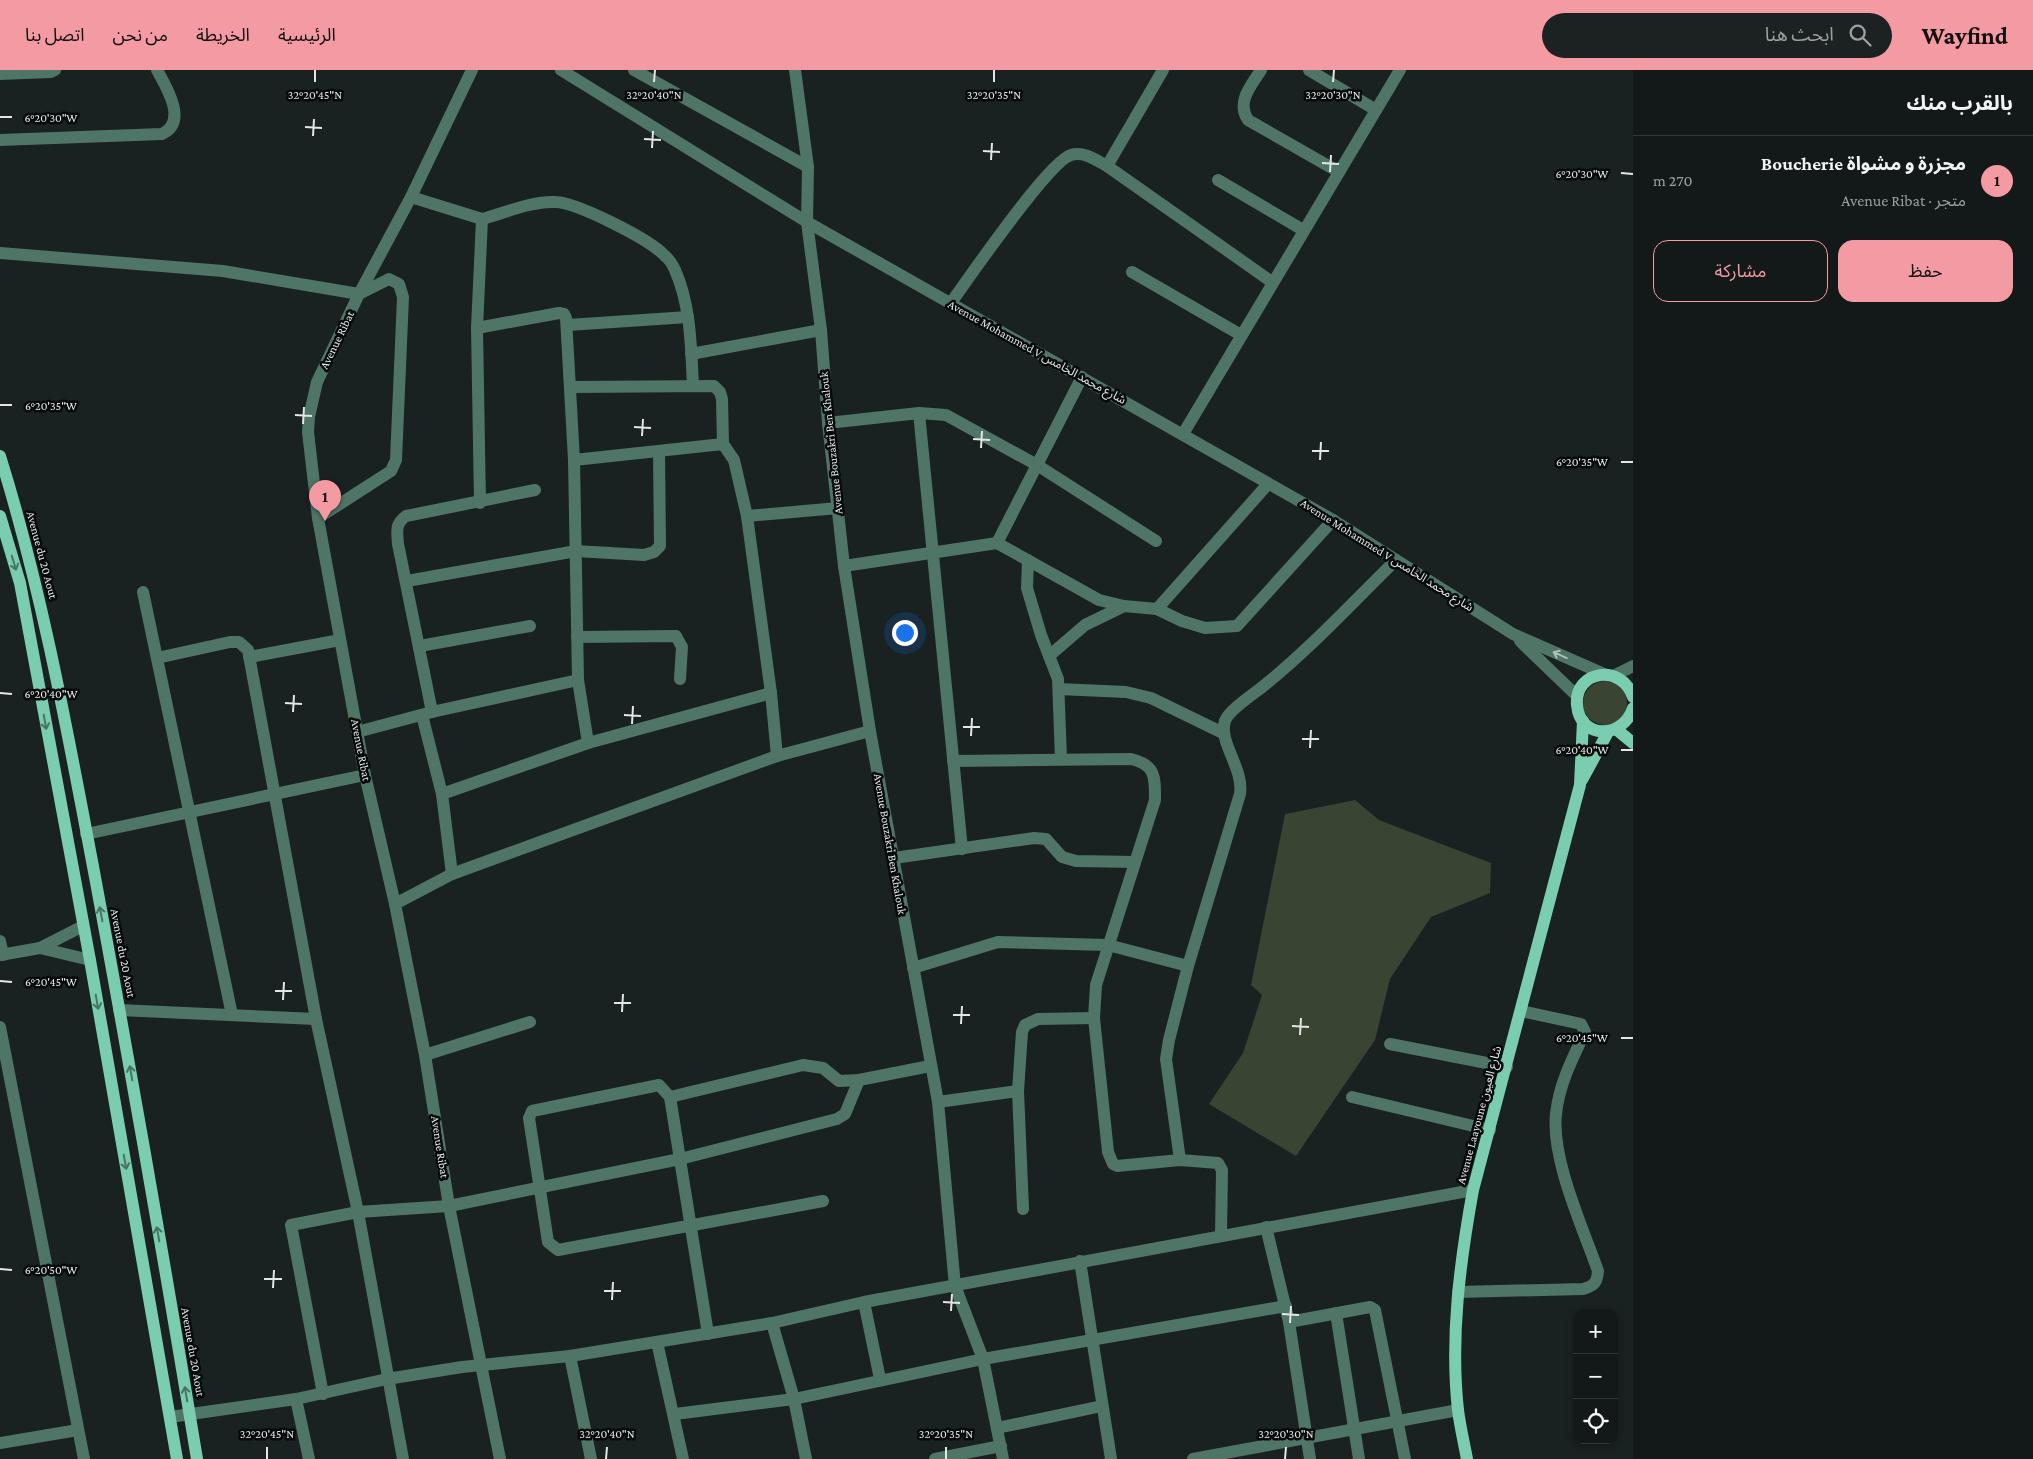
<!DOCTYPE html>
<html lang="ar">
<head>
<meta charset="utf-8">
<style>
	:root { --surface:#131919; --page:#1c2222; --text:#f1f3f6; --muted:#9da0a2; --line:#323838; --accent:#f49aa2 }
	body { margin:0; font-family:"Crimson Pro","Noto Sans Arabic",serif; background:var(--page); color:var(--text); direction:rtl }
	.controls { position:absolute; right:15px; bottom:15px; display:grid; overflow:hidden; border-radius:10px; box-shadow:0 2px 8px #0003 }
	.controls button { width:45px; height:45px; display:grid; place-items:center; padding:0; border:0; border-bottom:1px solid var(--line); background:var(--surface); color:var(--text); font:25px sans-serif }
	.you { position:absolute; left:904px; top:562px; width:18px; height:18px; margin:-12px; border:4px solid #fff; border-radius:50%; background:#1a73e8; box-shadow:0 0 0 8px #1a73e833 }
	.badge { display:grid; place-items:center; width:32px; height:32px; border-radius:50%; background:var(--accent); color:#111; font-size:16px; font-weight:700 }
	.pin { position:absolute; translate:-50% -41px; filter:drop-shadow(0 1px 2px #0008) }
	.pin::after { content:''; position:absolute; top:26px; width:18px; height:15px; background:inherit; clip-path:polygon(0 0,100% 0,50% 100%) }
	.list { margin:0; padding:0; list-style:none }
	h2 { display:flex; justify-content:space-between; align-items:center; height:65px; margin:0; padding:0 20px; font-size:21px }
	h2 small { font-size:16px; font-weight:400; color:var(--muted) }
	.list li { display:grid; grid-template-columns:32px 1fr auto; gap:15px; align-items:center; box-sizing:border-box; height:90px; padding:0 20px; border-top:1px solid var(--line) }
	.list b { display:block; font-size:19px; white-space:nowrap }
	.list p { margin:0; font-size:16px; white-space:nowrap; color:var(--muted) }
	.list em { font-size:16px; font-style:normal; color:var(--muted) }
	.actions { display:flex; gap:10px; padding:15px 20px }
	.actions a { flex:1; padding:11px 0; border:1px solid var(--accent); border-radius:15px; text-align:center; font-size:18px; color:var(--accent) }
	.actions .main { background:var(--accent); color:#111 }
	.icon { flex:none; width:28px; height:28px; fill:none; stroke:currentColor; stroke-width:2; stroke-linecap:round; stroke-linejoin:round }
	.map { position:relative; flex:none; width:1633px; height:1389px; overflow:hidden; direction:ltr }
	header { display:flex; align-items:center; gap:30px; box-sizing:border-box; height:70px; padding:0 25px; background:var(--accent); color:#111 }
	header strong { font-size:24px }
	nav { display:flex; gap:28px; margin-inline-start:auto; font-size:18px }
	.search { width:350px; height:45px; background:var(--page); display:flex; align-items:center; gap:12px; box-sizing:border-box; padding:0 18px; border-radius:28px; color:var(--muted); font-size:19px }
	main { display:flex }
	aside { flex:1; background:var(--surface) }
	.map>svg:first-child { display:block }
</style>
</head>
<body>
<header>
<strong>Wayfind</strong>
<div class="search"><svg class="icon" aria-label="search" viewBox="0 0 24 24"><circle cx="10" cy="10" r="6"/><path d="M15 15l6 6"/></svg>ابحث هنا</div>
<nav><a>الرئيسية</a><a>الخريطة</a><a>من نحن</a><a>اتصل بنا</a></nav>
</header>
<main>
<aside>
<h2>بالقرب منك<small></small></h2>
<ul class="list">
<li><span class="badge">1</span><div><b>مجزرة و مشواة Boucherie</b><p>متجر · Avenue Ribat</p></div><em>270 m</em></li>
</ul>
<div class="actions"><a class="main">حفظ</a><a>مشاركة</a></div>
</aside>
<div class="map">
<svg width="1633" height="1389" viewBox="0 0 1633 1389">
	<rect width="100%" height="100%" fill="#192121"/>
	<g fill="#394433">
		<circle cx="1605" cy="633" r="22"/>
		<path d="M1355 730 1379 750 1491 793 1490 823 1431 847 1390 909 1375 970 1296 1086 1209 1034 1243 983 1262 925 1251 915 1285 744Z"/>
	</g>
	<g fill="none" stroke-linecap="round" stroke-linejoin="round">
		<g stroke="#4f7566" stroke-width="12">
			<path d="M472 0 411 127 359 224 317 312 309 347 308 362 318 448 365 705 395 834 425 985 449 1136 500 1389"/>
			<path d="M561 0 807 152 1333 450 1513 564 1604 604"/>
			<path d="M634 0 808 97"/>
			<path d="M795 0 808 97 807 152 821 260 828 353 844 496 870 661 938 1032 955 1216 983 1289 1003 1389"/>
			<path d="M1261 0C1251 16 1236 32 1248 50L1339 102"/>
			<path d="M1309 0 1376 40"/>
			<path d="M0 4 51 2 55 0"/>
			<path d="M0 70 162 64C188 52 167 18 157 0"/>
			<path d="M1107 96 1163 0"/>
			<path d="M1218 110 1303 160"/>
			<path d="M482 149C505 143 531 131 555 132 576 132 649 169 664 185 668 188 673 195 675 200 691 236 691 278 693 316"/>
			<path d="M0 183 223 201 359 224 389 209 399 214 403 227 396 390 391 401 318 448"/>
			<path d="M1132 202 1241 265"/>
			<path d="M950 234C969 208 1048 92 1071 85 1084 81 1096 90 1107 96L1272 212"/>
			<path d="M568 255 688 247"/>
			<path d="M477 258 480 433"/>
			<path d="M691 284 821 260"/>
			<path d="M571 317 714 316 720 322 722 329 723 374"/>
			<path d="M919 343 962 779"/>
			<path d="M828 353 919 343 946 345 1037 395 1156 471"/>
			<path d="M1183 364 1400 0"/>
			<path d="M574 390 723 374 734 390 747 446 771 623 777 686"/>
			<path d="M747 446 838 438"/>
			<path d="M997 473 1082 307"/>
			<path d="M1028 490 1027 518 1041 565 1058 609 1061 689"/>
			<path d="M844 496 997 473 1099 530 1124 536 1157 539 1182 551 1205 558 1237 556 1333 450"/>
			<path d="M407 511 576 481 644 485 654 482 660 476 659 381"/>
			<path d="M143 522 232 945"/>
			<path d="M1157 539 1268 414"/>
			<path d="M577 567 676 566 682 577 680 609"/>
			<path d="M1520 571 1577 626"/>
			<path d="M420 576 530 556"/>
			<path d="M1049 586 1085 555 1124 536"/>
			<path d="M249 587 340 570"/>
			<path d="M157 588 230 572H239L248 580 316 949 358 1142 403 1389"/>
			<path d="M1613 606 1633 596"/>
			<path d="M578 610 588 673"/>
			<path d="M1059 619 1126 622 1151 628 1223 663"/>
			<path d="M432 642 398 474C397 461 395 454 406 446L535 420"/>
			<path d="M422 645 442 724 452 804"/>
			<path d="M357 662 432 642 578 610 574 390 566 248 564 244 559 243 477 258 482 149 411 127"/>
			<path d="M953 691 1131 689C1156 695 1155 707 1155 730L1096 915 1094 948 1108 1082 1113 1094 1117 1096 1180 1090 1218 1093 1222 1100 1221 1165"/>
			<path d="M442 724 588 673 771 623"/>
			<path d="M86 764 365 705"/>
			<path d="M894 788 1034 768 1046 769 1062 787 1076 791 1135 792"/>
			<path d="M395 834 452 804 777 686 870 661"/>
			<path d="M0 871 3 885"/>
			<path d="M40 878 90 890"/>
			<path d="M0 885 40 878 83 856"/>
			<path d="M913 898 998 872 1108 875 1188 896"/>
			<path d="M119 940 316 949"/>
			<path d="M0 957 84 1389"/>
			<path d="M1390 974 1507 997"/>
			<path d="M425 985 530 952"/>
			<path d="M670 1027 803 995 823 998 839 1011 859 1010 930 996"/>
			<path d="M1352 1027 1490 1060"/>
			<path d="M938 1032 1018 1021"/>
			<path d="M1180 1090 1166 989 1169 970 1188 896 1240 724C1244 698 1218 672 1225 651 1228 641 1252 625 1261 618 1309 580 1352 533 1396 490"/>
			<path d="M1023 1139 1018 1021 1022 962 1025 955 1038 949 1094 948"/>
			<path d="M1266 1157 1289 1252 1310 1389"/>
			<path d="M1080 1191 1111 1389"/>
			<path d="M1458 1222 1583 1219C1594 1216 1597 1213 1598 1201 1583 1158 1551 1089 1556 1044 1559 1015 1572 989 1585 962L1581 954 1521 941"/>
			<path d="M864 1232 880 1309"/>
			<path d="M1336 1243 1359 1389"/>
			<path d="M1289 1252 1370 1237 1375 1240 1405 1389"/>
			<path d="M772 1253 794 1329 806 1389"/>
			<path d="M708 1264 670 1027 659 1015 532 1041 529 1048 548 1172 558 1180 823 1131"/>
			<path d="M657 1272 683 1389"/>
			<path d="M570 1286 591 1389"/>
			<path d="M323 1324 291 1155 358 1142 449 1136 680 1089 837 1049 845 1044 859 1010"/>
			<path d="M296 1329 309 1389"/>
			<path d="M675 1344 794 1329 983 1289 1286 1236"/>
			<path d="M170 1347 296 1329 387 1309 462 1297 570 1286 772 1253 864 1232 1473 1120"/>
			<path d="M997 1358 1102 1336"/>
			<path d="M0 1373 78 1360"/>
			<path d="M935 1389 1001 1376"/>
			<path d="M1193 1389 1458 1340"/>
		</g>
		<g stroke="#7acdaf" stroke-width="12">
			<path d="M0 386C43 524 68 665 95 807 131 1001 165 1195 197 1389"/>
			<path d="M0 446 20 513 90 890 177 1389"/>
			<path d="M1633 627C1622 593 1574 600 1577 635 1580 670 1623 669 1633 638"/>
			<path d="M1616 659 1633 673"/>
			<path d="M1582 710 1608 662"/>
			<path d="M1467 1389C1464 1373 1460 1356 1458 1340 1450 1267 1460 1192 1473 1120L1580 715 1583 651"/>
		</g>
	</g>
	<defs><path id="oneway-shaft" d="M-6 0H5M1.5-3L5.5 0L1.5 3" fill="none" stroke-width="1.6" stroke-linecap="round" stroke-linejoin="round" transform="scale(1.25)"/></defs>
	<g stroke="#467565">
		<use href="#oneway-shaft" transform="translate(14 493) rotate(73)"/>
		<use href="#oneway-shaft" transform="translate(45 652) rotate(80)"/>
		<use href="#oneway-shaft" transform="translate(101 844) rotate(-101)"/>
		<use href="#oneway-shaft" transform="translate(97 932) rotate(80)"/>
		<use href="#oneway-shaft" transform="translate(131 1003) rotate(-100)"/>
		<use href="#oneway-shaft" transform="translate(125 1092) rotate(80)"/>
		<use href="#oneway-shaft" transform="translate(158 1164) rotate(-100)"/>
		<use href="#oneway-shaft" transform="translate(186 1324) rotate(-100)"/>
	</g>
	<use stroke="#aebeb9" href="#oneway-shaft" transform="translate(1560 585) rotate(-156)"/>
	<path fill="none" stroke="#e1e6e6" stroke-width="2" d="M315 12V0M654 12 655 0M994 12V0M1333 12 1334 0M0 47H12M305 57 322 58M313 66 314 49M644 69 661 70M652 78 653 61M983 81 1000 82M991 90 992 73M1322 93 1339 94M1330 102 1331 85M1621 103 1633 104M0 335H12M295 345 312 346M303 354 304 337M634 357 651 358M642 366 643 349M973 369 990 370M981 378 982 361M1312 381H1329M1320 390 1321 372M1621 392H1633M0 623 12 624M285 633 302 634M293 642 294 625M624 645 641 646M632 654 633 636M963 657H980M971 666 972 648M1302 669H1319M1310 678 1311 660M1621 680H1633M0 911 12 912M275 921H292M283 930 284 912M614 933H631M622 942 623 924M953 945H970M961 954 962 936M1292 956 1309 957M1300 965 1301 948M1621 968H1633M0 1199 12 1200M264 1209H282M273 1218 274 1200M604 1221H621M612 1230 613 1212M943 1232 960 1233M951 1241 952 1224M1282 1244 1299 1245M1290 1253 1291 1236M267 1389V1377M606 1389 607 1377M946 1389V1377M1285 1389 1286 1377"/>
	<g text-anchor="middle" stroke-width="5" stroke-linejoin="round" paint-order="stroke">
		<g font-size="12" fill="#e1e6e6" stroke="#070a0a">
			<text transform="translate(337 270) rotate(-64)" y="4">Avenue Ribat</text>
			<text transform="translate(1037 282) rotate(29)" y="4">Avenue Mohammed V شارع محمد الخامس</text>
			<text transform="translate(831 373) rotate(-96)" y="4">Avenue Bouzakri Ben Khalouk</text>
			<text transform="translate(42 485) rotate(75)" y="4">Avenue du 20 Aout</text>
			<text transform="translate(1387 485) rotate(32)" y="4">Avenue Mohammed V شارع محمد الخامس</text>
			<text transform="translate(361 680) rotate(79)" y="4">Avenue Ribat</text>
			<text transform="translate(890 774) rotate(80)" y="4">Avenue Bouzakri Ben Khalouk</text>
			<text transform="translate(123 883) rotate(79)" y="4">Avenue du 20 Aout</text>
			<text transform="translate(1479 1045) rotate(-75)" y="4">Avenue Laayoune شارع العيون</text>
			<text transform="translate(440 1077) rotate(81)" y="4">Avenue Ribat</text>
			<text transform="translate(193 1282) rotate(80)" y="4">Avenue du 20 Aout</text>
		</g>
	</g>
	<g font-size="12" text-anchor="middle" fill="#e1e6e6" stroke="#070a0a" stroke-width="5" stroke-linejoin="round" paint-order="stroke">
		<text x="315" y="29">32°20'45"N</text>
		<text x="654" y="29">32°20'40"N</text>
		<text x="994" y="29">32°20'35"N</text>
		<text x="1333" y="29">32°20'30"N</text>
		<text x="51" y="52">6°20'30"W</text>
		<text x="1582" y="108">6°20'30"W</text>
		<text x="51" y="340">6°20'35"W</text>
		<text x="1582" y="396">6°20'35"W</text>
		<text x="51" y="628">6°20'40"W</text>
		<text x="1582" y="684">6°20'40"W</text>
		<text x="51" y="916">6°20'45"W</text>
		<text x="1582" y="972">6°20'45"W</text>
		<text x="51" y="1204">6°20'50"W</text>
		<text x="267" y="1368">32°20'45"N</text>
		<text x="607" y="1368">32°20'40"N</text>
		<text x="946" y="1368">32°20'35"N</text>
		<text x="1286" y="1368">32°20'30"N</text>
	</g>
</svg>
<div class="controls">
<button>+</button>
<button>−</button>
<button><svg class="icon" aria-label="locate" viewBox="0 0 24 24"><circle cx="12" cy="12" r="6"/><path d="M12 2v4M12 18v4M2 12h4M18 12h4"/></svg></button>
</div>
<div class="you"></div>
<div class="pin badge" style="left:325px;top:451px">1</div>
</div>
</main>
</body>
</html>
